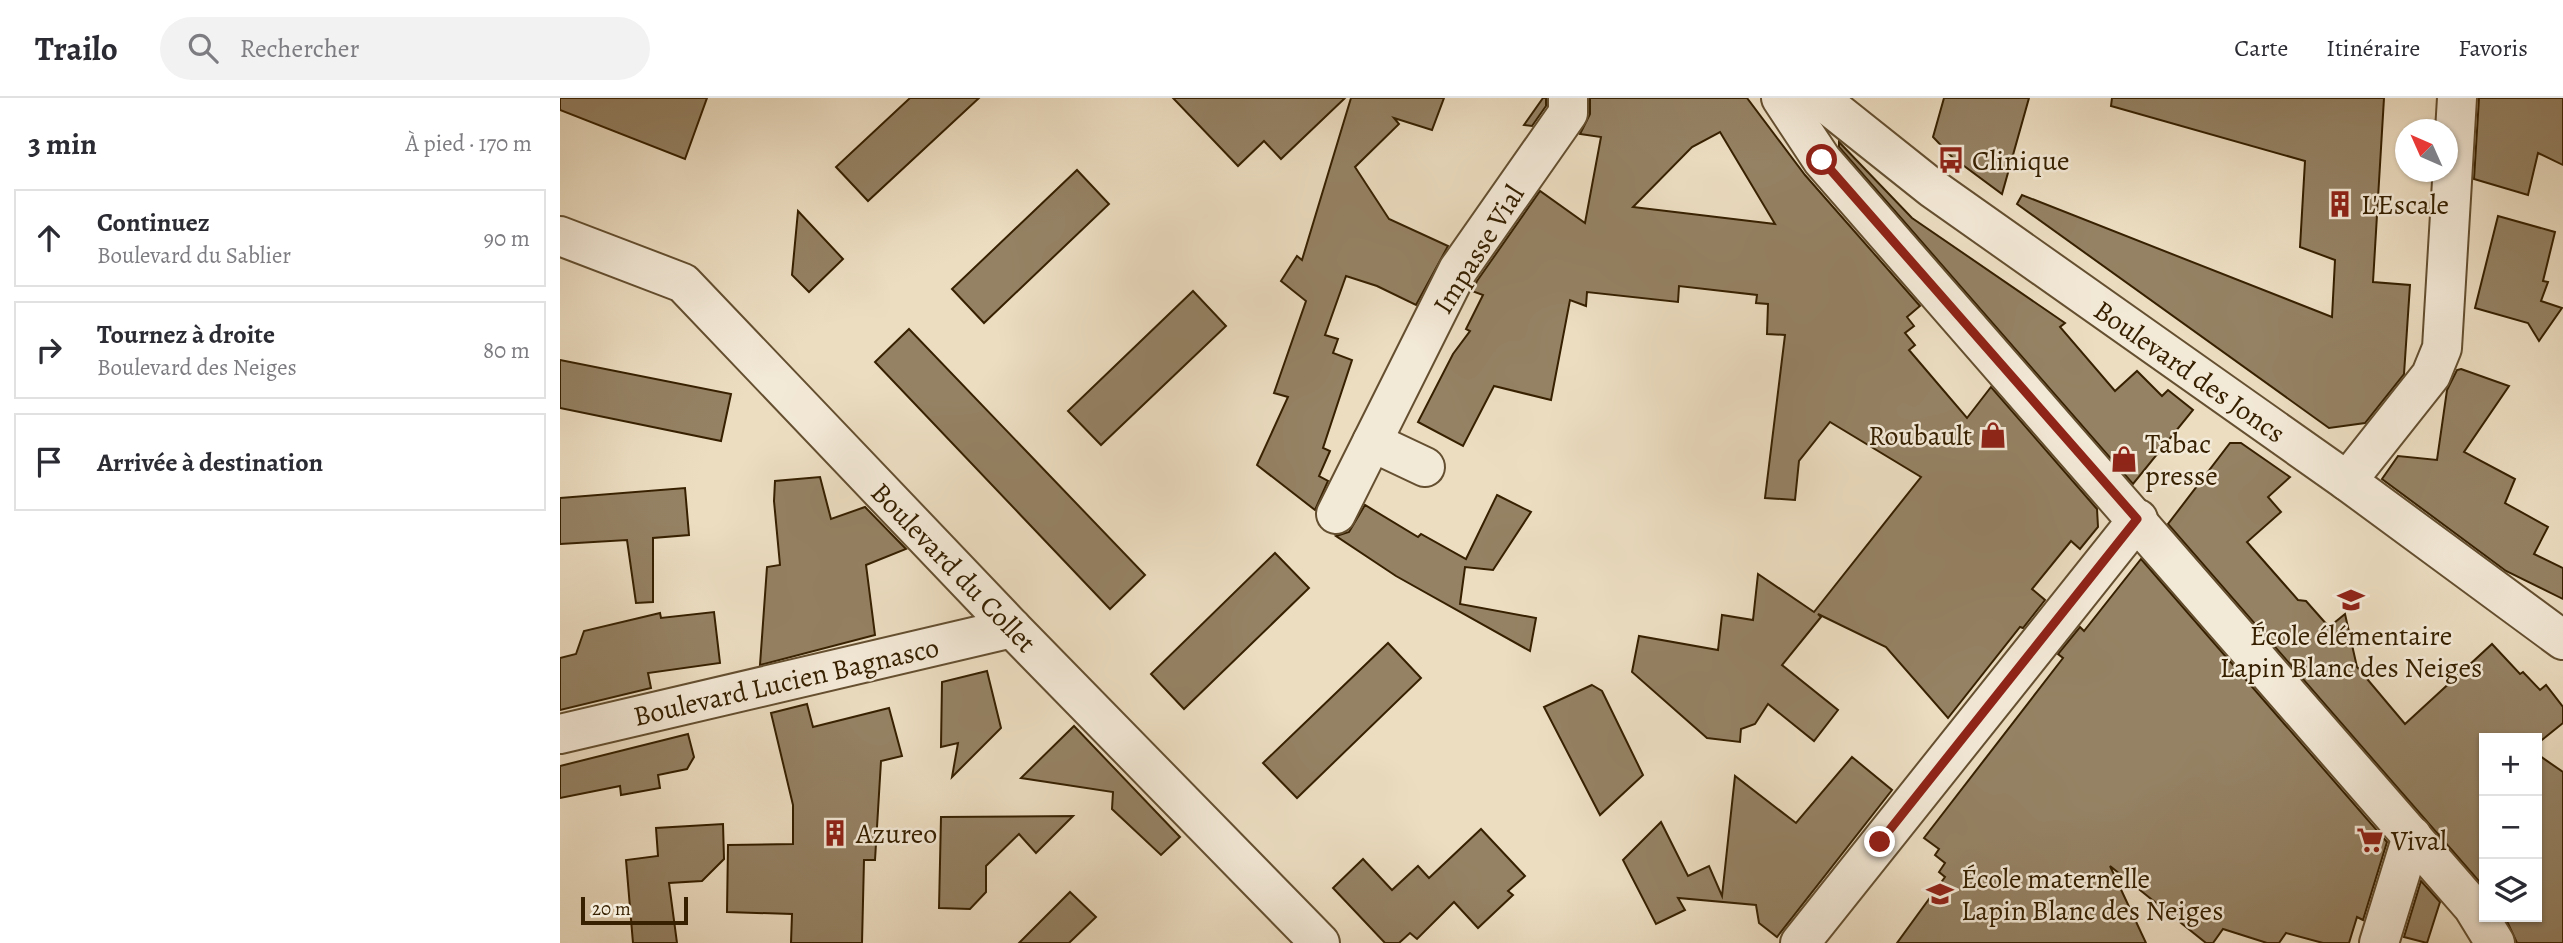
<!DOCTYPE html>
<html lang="fr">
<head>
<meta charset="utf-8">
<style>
	:root { --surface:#fff; --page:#f2f2f3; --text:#2b2b33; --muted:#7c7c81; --line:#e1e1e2 }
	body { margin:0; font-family:Alegreya,serif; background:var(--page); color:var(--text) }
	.controls { position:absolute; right:21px; bottom:21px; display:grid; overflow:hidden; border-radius:0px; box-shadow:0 2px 5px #0004 }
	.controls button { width:63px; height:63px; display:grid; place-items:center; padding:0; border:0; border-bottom:2px solid var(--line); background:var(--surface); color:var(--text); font:35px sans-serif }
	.compass { position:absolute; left:1835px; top:21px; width:63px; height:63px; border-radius:50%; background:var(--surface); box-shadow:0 2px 5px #0004; rotate:315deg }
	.scale { position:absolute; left:21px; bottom:18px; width:107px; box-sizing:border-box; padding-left:7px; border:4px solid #362000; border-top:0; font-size:19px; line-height:24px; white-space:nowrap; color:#362000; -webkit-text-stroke:5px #f3e9d7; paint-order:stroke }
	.stop { position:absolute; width:21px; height:21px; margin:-16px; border:5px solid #8f2418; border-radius:50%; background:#fff }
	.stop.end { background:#8f2418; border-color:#fff; box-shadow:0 2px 7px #0008 }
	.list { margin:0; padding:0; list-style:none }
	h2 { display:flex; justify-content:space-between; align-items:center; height:91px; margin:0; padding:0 28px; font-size:30px }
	h2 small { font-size:23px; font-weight:400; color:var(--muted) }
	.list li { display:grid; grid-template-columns:46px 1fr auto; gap:21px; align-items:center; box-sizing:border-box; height:98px; margin:0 14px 14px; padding:0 14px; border:2px solid var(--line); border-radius:0px }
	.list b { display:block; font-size:26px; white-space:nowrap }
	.list p { margin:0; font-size:23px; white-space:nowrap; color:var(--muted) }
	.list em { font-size:23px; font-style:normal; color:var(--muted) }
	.icon { flex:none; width:38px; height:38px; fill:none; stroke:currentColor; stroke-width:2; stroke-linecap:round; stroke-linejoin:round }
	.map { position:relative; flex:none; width:2003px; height:845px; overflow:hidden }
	header { display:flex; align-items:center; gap:42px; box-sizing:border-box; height:98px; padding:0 35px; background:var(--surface); border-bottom:2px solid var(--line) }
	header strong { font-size:33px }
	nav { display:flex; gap:38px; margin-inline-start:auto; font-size:24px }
	.search { width:490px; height:63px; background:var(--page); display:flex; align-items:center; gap:18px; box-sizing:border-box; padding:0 24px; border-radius:38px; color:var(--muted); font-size:26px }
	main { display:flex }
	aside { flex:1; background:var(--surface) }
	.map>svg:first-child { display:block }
</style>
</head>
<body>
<header>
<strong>Trailo</strong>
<div class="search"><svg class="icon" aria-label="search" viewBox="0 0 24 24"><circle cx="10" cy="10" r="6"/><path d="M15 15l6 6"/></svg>Rechercher</div>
<nav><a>Carte</a><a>Itinéraire</a><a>Favoris</a></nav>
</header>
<main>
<aside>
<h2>3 min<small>À pied · 170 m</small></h2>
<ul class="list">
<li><svg class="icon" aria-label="ahead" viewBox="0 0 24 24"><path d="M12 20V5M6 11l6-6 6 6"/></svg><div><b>Continuez</b><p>Boulevard du Sablier</p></div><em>90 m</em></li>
<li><svg class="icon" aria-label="right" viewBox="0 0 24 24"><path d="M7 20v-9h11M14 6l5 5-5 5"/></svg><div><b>Tournez à droite</b><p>Boulevard des Neiges</p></div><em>80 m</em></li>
<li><svg class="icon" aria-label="arrive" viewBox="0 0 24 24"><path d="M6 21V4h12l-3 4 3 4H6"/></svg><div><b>Arrivée à destination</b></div></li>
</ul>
</aside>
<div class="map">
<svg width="2003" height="845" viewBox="0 0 2003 845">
	<rect width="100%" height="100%" fill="#ecddc1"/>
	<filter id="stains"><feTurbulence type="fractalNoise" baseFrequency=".00286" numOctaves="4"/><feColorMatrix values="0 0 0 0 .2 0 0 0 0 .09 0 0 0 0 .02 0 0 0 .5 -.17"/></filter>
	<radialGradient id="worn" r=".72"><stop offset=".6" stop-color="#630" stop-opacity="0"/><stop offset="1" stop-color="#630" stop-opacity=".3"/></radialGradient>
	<g fill="#958264" stroke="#362000" stroke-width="2" fill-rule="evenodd">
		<path d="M0 0H147L125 61 0 12Z"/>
		<path d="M350 0H419L308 103 276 69Z"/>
		<path d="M613 0H785L721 61 704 43 678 68Z"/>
		<path d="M791 0H884L872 32 834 20 839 26 795 69 829 121 888 148 856 207 817 188 786 178 765 237 778 241 773 255 792 262 763 350 770 353 759 378 768 383 755 412 697 367 728 299 714 295 746 203 721 183 737 158 742 162Z"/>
		<path d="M983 0H986V8L972 28 964 27Z"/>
		<path d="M1030 0H1187L1245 77 1360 208 1347 219 1354 228 1345 235 1355 247 1349 252 1407 320 1431 289 1537 411 1538 429 1520 451 1511 443 1472 491 1485 502 1463 530 1460 529 1388 620 1326 549 1258 516 1261 519 1222 567 1278 612 1254 643 1208 606 1195 626 1181 631 1180 644 1147 640 1072 574 1079 538 1158 552 1162 517 1193 522 1198 476 1254 514 1361 379 1270 324 1239 363 1235 402 1205 400 1225 237 1207 236 1208 206 1196 205 1197 197 1119 188 1118 204 1027 194 1026 208 1010 202 991 302 934 288 903 348 858 324 893 256 910 233 906 231 923 197 912 193 917 183 980 93 1025 125 1041 39 1020 36 1030 16ZM1160 34 1215 126 1073 109 1132 49Z"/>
		<path d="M1384 0H1469L1442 96 1392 59 1373 39Z"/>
		<path d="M1552 0H1824L1813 184 1850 187 1844 276 1805 325 1769 330 1457 106 1462 97 1772 219 1775 162 1740 149 1745 63 1551 8Z"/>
		<path d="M1919 0H2003V67L1978 55 1968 97 1914 81Z"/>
		<path d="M1279 44 1352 120 1505 225 1500 229 1555 293 1577 273 1602 298 1608 292 1633 312 1573 386 1279 49Z"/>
		<path d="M517 72 549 106 424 225 392 191Z"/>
		<path d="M238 113 283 161 249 194 232 177Z"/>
		<path d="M1938 118 1995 134 1983 183 1988 184 1981 203 2002 210 1979 243 1968 225 1915 210Z"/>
		<path d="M633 193 666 228 541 347 508 313Z"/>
		<path d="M349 231 585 477 550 511 315 264Z"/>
		<path d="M0 262 171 296 161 343 0 310Z"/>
		<path d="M1901 271 1949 288 1904 354 1955 381 1945 405 1988 429 1974 456 2003 470V501L1946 473 1822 381 1838 358 1877 362 1887 292 1897 272Z"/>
		<path d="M1670 345H1681L1730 379 1708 399 1721 414 1687 444 1738 502 1746 503 1769 529 1785 516 1797 569 1845 626 1932 546 1960 576 1963 574 1980 592 1986 587 2003 609V625L1977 646V640H1924V789L1608 426Z"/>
		<path d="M260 379 271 421 305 409 346 451 306 467 315 537 200 567 207 469 220 467 214 403 215 383Z"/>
		<path d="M125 390 129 437 93 440V504L76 505 67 442 0 446V400Z"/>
		<path d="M937 397 971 414 933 472 905 469 900 506 976 520 970 553 836 478 776 438 789 434 805 407 858 439 861 436 906 461Z"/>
		<path d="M715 455 749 490 624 611 591 576Z"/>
		<path d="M1581 461 1827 744 1803 822 1797 819 1789 845H1763L1726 835 1719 845H1707L1663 831 1653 845H1646L1550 768 1586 845H1337L1385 779 1379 774 1385 765 1375 757 1379 751 1364 740 1503 560 1498 556 1520 529 1524 533Z"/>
		<path d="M154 514 160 565 88 575 91 590 0 612V560L16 556 24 533 100 515 101 520Z"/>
		<path d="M828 545 861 580 737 700 703 665Z"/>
		<path d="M427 573 441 630 392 679 398 645 381 649 382 584Z"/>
		<path d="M1032 587 1042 593 1083 677 1040 717 984 609Z"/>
		<path d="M247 606 253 629 329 610 342 658 321 663 315 762H304L302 845H231L232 816 167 814 168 747 233 746V707L211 615Z"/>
		<path d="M514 628 620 739 601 757 552 711 553 694 461 680Z"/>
		<path d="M128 636 134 659 127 671 98 677 100 690 61 697 60 688 0 700V668Z"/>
		<path d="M1977 656 2003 674V845H1957L1945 819H1977Z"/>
		<path d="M1292 659 1332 692 1217 839 1199 825 1196 807 1118 800 1125 812 1096 826 1063 762 1101 724 1128 778 1149 768 1162 798 1175 678 1236 725Z"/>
		<path d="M513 718 476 755 459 736 426 768V794L410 811 379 810 381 719Z"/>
		<path d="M163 726 164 761 142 783 109 785 117 845H73L66 762 98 758 96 730Z"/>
		<path d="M921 731 965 778 948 793 953 797 918 830 894 804 857 841 850 835 839 845H825L773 790 803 761 832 792 858 768 869 780Z"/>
		<path d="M1861 783 1880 804 1867 845 1844 839Z"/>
		<path d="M510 794 536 819 509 845H459Z"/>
	</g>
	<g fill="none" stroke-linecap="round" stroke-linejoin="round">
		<defs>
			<g id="minor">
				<path d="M1221 0 1262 62 1913 809 1935 845"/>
				<path d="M1259 0 1372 90 1787 383 2003 542"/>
				<path d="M0 138 123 185 452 530 760 845"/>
				<path d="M812 344 865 369"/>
				<path d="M1787 383 1871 277 1882 250 1897 0"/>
				<path d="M776 416 898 172 1008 15V0"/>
				<path d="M0 636 452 530"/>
				<path d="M1240 845 1578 421"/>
				<path d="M1819 845 1852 738"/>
			</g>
		</defs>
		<use href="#minor" stroke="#644f30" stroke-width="42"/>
		<use href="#minor" stroke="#f3e9d7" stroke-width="38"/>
	</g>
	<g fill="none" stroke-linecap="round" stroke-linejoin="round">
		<path stroke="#8f2418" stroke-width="9" d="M1262 62 1577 421 1320 744"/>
	</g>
	<defs>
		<symbol id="bus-bare" viewBox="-9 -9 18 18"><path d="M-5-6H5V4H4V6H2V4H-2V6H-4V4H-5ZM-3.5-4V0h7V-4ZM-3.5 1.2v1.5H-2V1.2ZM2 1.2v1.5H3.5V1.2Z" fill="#8f2418" stroke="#f3e9d7" stroke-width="2.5" paint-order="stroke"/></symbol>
		<symbol id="building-bare" viewBox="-9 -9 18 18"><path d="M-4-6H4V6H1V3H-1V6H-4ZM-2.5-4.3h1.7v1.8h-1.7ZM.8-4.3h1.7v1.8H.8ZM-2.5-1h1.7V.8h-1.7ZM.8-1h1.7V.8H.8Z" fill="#8f2418" stroke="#f3e9d7" stroke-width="2.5" paint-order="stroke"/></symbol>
		<symbol id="shop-bare" viewBox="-9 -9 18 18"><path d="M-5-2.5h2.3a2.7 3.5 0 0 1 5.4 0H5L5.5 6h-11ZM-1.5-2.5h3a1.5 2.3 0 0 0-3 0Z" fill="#8f2418" stroke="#f3e9d7" stroke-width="2.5" paint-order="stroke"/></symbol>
		<symbol id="school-bare" viewBox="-9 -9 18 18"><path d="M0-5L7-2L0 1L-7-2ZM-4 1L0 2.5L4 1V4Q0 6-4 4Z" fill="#8f2418" stroke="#f3e9d7" stroke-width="2.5" paint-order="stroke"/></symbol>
		<symbol id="supermarket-bare" viewBox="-9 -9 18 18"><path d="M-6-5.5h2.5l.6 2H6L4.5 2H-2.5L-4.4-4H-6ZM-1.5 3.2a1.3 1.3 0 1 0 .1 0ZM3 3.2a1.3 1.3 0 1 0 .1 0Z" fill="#8f2418" stroke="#f3e9d7" stroke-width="2.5" paint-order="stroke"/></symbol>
	</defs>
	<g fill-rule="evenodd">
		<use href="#bus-bare" x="1372" y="43" width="38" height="38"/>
		<use href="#building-bare" x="1761" y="87" width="38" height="38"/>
		<use href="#shop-bare" x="1414" y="318" width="38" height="38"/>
		<use href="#shop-bare" x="1545" y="342" width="38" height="38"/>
		<use href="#school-bare" x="1772" y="483" width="38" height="38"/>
		<use href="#building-bare" x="256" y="716" width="38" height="38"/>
		<use href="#supermarket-bare" x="1791" y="723" width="38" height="38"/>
		<use href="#school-bare" x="1361" y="777" width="38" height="38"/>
	</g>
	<g text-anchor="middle" stroke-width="5" stroke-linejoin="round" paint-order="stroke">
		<g font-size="28" fill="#362000" stroke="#f3e9d7" text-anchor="start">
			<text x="1412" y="72">Clinique</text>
			<text x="1801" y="116">L'Escale</text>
			<text x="1412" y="347" text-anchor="end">Roubault</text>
			<text x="1585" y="355">Tabac<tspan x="1585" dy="32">presse</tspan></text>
			<text x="1791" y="547" text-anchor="middle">École élémentaire<tspan x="1791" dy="32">Lapin Blanc des Neiges</tspan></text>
			<text x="296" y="745">Azureo</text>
			<text x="1831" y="752">Vival</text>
			<text x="1401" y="790">École maternelle<tspan x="1401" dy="32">Lapin Blanc des Neiges</tspan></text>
		</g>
		<g font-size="28" fill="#362000" stroke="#f3e9d7">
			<text transform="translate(918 151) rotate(-58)" y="10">Impasse Vial</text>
			<text transform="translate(1630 273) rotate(35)" y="10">Boulevard des Joncs</text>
			<text transform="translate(394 469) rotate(46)" y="10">Boulevard du Collet</text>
			<text transform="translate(226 583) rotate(-13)" y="10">Boulevard Lucien Bagnasco</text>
		</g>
	</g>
	<rect width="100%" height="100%" filter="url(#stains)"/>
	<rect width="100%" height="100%" fill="url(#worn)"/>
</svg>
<div class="controls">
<button>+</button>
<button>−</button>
<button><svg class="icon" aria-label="layers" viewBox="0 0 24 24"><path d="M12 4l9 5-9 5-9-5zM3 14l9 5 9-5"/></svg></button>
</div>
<svg class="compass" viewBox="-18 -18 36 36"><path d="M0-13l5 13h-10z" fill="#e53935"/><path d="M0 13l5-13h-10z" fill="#7c7c81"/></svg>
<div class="scale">20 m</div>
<div class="stop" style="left:1262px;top:62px"></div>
<div class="stop end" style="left:1320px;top:744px"></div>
</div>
</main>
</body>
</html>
